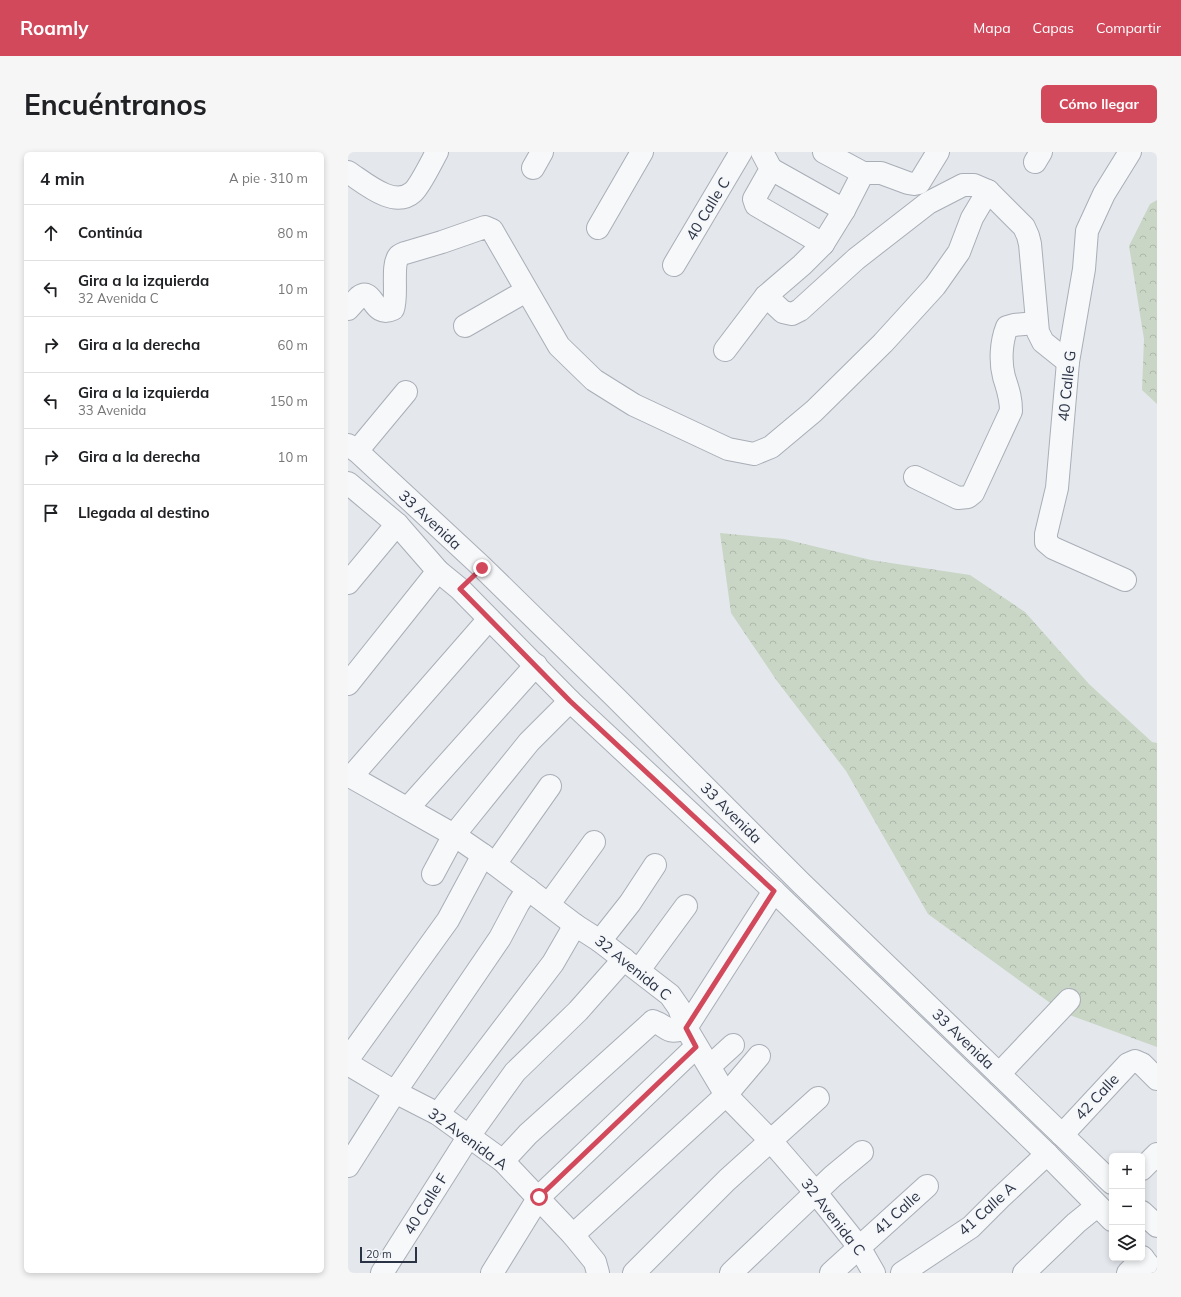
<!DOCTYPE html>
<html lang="es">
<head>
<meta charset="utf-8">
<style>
	:root { --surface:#fff; --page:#f6f6f6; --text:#202124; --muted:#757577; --line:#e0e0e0; --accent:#d1495b }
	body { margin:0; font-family:Mulish,sans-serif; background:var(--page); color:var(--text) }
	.controls { position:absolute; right:12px; bottom:12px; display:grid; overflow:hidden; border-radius:6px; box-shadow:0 2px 6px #0003 }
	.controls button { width:36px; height:36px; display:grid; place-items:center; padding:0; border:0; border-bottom:1px solid var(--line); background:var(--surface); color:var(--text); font:20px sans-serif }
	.scale { position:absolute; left:12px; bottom:10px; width:57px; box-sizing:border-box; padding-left:4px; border:2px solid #2b3445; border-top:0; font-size:11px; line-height:14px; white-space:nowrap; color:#2b3445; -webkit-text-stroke:3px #f4f6f9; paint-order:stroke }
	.stop { position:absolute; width:12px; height:12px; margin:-9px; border:3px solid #d1495b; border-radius:50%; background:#fff }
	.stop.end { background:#d1495b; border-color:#fff; box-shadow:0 1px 4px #0008 }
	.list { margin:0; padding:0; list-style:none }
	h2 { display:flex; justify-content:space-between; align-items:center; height:52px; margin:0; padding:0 16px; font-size:17px }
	h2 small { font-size:13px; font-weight:400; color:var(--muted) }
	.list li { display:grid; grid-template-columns:26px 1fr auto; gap:12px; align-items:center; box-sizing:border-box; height:56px; padding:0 16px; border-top:1px solid var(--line) }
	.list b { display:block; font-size:15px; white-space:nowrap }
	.list p { margin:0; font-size:13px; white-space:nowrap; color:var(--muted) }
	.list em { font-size:13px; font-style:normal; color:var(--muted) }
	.icon { flex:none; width:22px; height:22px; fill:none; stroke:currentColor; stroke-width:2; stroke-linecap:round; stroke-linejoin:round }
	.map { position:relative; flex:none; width:809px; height:1121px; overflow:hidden; border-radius:6px }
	header { display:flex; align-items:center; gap:24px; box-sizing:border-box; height:56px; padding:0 20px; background:var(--accent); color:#fff }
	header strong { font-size:19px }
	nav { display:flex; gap:22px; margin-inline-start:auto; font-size:14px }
	.intro { display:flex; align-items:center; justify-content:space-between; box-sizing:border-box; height:96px; padding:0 24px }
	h1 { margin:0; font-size:28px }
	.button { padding:10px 18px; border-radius:6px; background:var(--accent); color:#fff; font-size:14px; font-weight:700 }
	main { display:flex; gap:24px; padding:0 24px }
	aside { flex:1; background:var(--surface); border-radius:6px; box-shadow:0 2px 6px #0003 }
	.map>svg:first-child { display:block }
</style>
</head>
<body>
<header>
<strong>Roamly</strong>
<nav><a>Mapa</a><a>Capas</a><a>Compartir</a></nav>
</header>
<div class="intro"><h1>Encuéntranos</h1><a class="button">Cómo llegar</a></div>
<main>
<aside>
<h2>4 min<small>A pie · 310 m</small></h2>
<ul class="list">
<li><svg class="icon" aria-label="ahead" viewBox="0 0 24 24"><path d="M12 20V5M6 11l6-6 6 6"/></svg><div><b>Continúa</b></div><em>80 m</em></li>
<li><svg class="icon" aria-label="left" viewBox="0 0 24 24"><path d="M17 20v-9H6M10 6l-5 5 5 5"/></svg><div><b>Gira a la izquierda</b><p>32 Avenida C</p></div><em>10 m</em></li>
<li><svg class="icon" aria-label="right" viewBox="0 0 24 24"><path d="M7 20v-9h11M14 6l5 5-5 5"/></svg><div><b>Gira a la derecha</b></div><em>60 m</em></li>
<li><svg class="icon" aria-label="left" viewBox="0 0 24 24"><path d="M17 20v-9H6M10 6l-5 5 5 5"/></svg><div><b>Gira a la izquierda</b><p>33 Avenida</p></div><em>150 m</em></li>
<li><svg class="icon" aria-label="right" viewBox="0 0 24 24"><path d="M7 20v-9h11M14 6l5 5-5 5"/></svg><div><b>Gira a la derecha</b></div><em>10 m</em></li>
<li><svg class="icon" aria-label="arrive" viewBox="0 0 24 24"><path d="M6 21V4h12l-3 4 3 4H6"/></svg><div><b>Llegada al destino</b></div></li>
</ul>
</aside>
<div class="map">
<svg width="809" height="1121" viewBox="0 0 809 1121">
	<defs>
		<pattern id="forest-crowns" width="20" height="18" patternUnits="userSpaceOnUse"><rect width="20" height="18" fill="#c9d6c5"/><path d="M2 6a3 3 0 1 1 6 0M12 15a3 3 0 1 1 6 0" fill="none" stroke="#adb8ab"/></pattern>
	</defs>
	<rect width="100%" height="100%" fill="#e4e7ec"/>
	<g fill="url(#forest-crowns)">
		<path d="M809 48V252L794 238 796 187 781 94 802 52Z"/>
		<path d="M372 381 436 387 523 408 622 423 677 460 741 532 804 590 809 591V895L716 861 580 762 498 619 429 529 383 461Z"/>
	</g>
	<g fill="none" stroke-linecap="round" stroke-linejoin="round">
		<defs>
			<g id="minor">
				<path d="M414 0 423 17 406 47 408 53 475 92 496 58 515 21"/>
				<path d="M476 0 515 21H533L560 31 566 32 571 31 590 0"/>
				<path d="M687 10 693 0"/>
				<path d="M185 16 194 0"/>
				<path d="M423 17 496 58"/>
				<path d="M0 20C17 31 46 57 65 40 72 34 84 9 89 0"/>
				<path d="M250 76 294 0"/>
				<path d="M326 113 393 0"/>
				<path d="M418 144 435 160 444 162 452 158 508 107 580 51 615 33H626L640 39 676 75 680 84 682 92 690 180 695 190 720 210"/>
				<path d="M0 157C3 154 7 149 11 145 26 134 24 167 45 157 50 144 43 113 51 104 52 103 56 101 57 101L94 90 137 75 144 78 211 194 246 228 286 253 380 297 406 302 423 295 466 259 535 191 587 134 611 100 624 66 640 39"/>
				<path d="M117 174 178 139"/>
				<path d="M377 198 418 144 454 113 475 92"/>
				<path d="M0 293 9 299 134 415 268 546 453 731 764 1031"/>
				<path d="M9 299 58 240"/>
				<path d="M567 325 610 346 620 345 625 341 663 259C663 245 660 238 656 225 652 210 653 190 659 175L666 173 688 171"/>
				<path d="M0 331 49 372 90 419 112 437 222 549 426 739 699 1002 764 1068"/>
				<path d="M777 428 705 396 698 390V382L709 336 720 210 736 117 739 79 756 42 782 0"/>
				<path d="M0 431 49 372"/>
				<path d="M0 532 90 419"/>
				<path d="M0 623 106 683 135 703 227 773 252 789 322 843 331 856 338 876 378 943 423 989 468 1041 511 1095 526 1121"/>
				<path d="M3 625 141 467"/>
				<path d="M60 656 188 513"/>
				<path d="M147 712 202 634"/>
				<path d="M85 722 106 683 181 590 222 549"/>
				<path d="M201 752 246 690"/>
				<path d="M252 789 282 751 307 713"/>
				<path d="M291 818 338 754"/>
				<path d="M0 907 100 768 135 703"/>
				<path d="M0 912 47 940 90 962 155 1009 225 1083 247 1110 250 1121"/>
				<path d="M362 914 385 893"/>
				<path d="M651 922 721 848"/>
				<path d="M90 962 205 811 227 773"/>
				<path d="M714 983 780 912 787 909 794 912 809 927"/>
				<path d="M155 1009 180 982 302 872 305 869C322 875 317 883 338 876L426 739"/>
				<path d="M0 1014 47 940 152 786 170 752 180 737"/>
				<path d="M794 1017 809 1002"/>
				<path d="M794 1060 809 1074"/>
				<path d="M225 1083 378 943 411 904"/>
				<path d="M794 1105 807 1121"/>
				<path d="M34 1121 121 984 167 920 230 859 276 807"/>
				<path d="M144 1121 191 1045 348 895"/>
				<path d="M286 1121 379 1028 470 946"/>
				<path d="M383 1121 485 1024 514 1000"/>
				<path d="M483 1121 579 1034"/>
				<path d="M554 1121 623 1075 653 1045 699 1002"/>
				<path d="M676 1121 728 1071 749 1054"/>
				<path d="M780 1121 795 1106"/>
			</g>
		</defs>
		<use href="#minor" stroke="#a9aeb7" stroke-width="24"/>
		<use href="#minor" stroke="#f7f8fa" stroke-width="22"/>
	</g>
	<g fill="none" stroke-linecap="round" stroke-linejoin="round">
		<path stroke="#d1495b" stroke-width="5" d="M134 416 112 437 222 549 426 739 338 876 348 895 191 1045"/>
	</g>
	<g text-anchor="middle" stroke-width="3" stroke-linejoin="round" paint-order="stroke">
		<g font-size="15" fill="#2b3445" stroke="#f4f6f9">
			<text transform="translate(360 57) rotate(-59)" y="5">40 Calle C</text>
			<text transform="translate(719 234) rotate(-84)" y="5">40 Calle G</text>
			<text transform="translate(82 368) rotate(43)" y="5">33 Avenida</text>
			<text transform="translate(383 661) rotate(45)" y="5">33 Avenida</text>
			<text transform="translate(285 816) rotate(39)" y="5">32 Avenida C</text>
			<text transform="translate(615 887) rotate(44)" y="5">33 Avenida</text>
			<text transform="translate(749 945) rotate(-47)" y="5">42 Calle</text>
			<text transform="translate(120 987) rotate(36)" y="5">32 Avenida A</text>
			<text transform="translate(78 1052) rotate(-58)" y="5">40 Calle F</text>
			<text transform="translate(639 1057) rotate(-42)" y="5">41 Calle A</text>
			<text transform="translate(549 1061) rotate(-42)" y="5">41 Calle</text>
			<text transform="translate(485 1065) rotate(52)" y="5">32 Avenida C</text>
		</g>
	</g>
</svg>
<div class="controls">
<button>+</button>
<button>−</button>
<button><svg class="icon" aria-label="layers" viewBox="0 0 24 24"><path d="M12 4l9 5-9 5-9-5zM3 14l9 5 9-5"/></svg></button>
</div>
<div class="scale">20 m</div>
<div class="stop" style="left:191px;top:1045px"></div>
<div class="stop end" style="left:134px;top:416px"></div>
</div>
</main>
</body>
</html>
